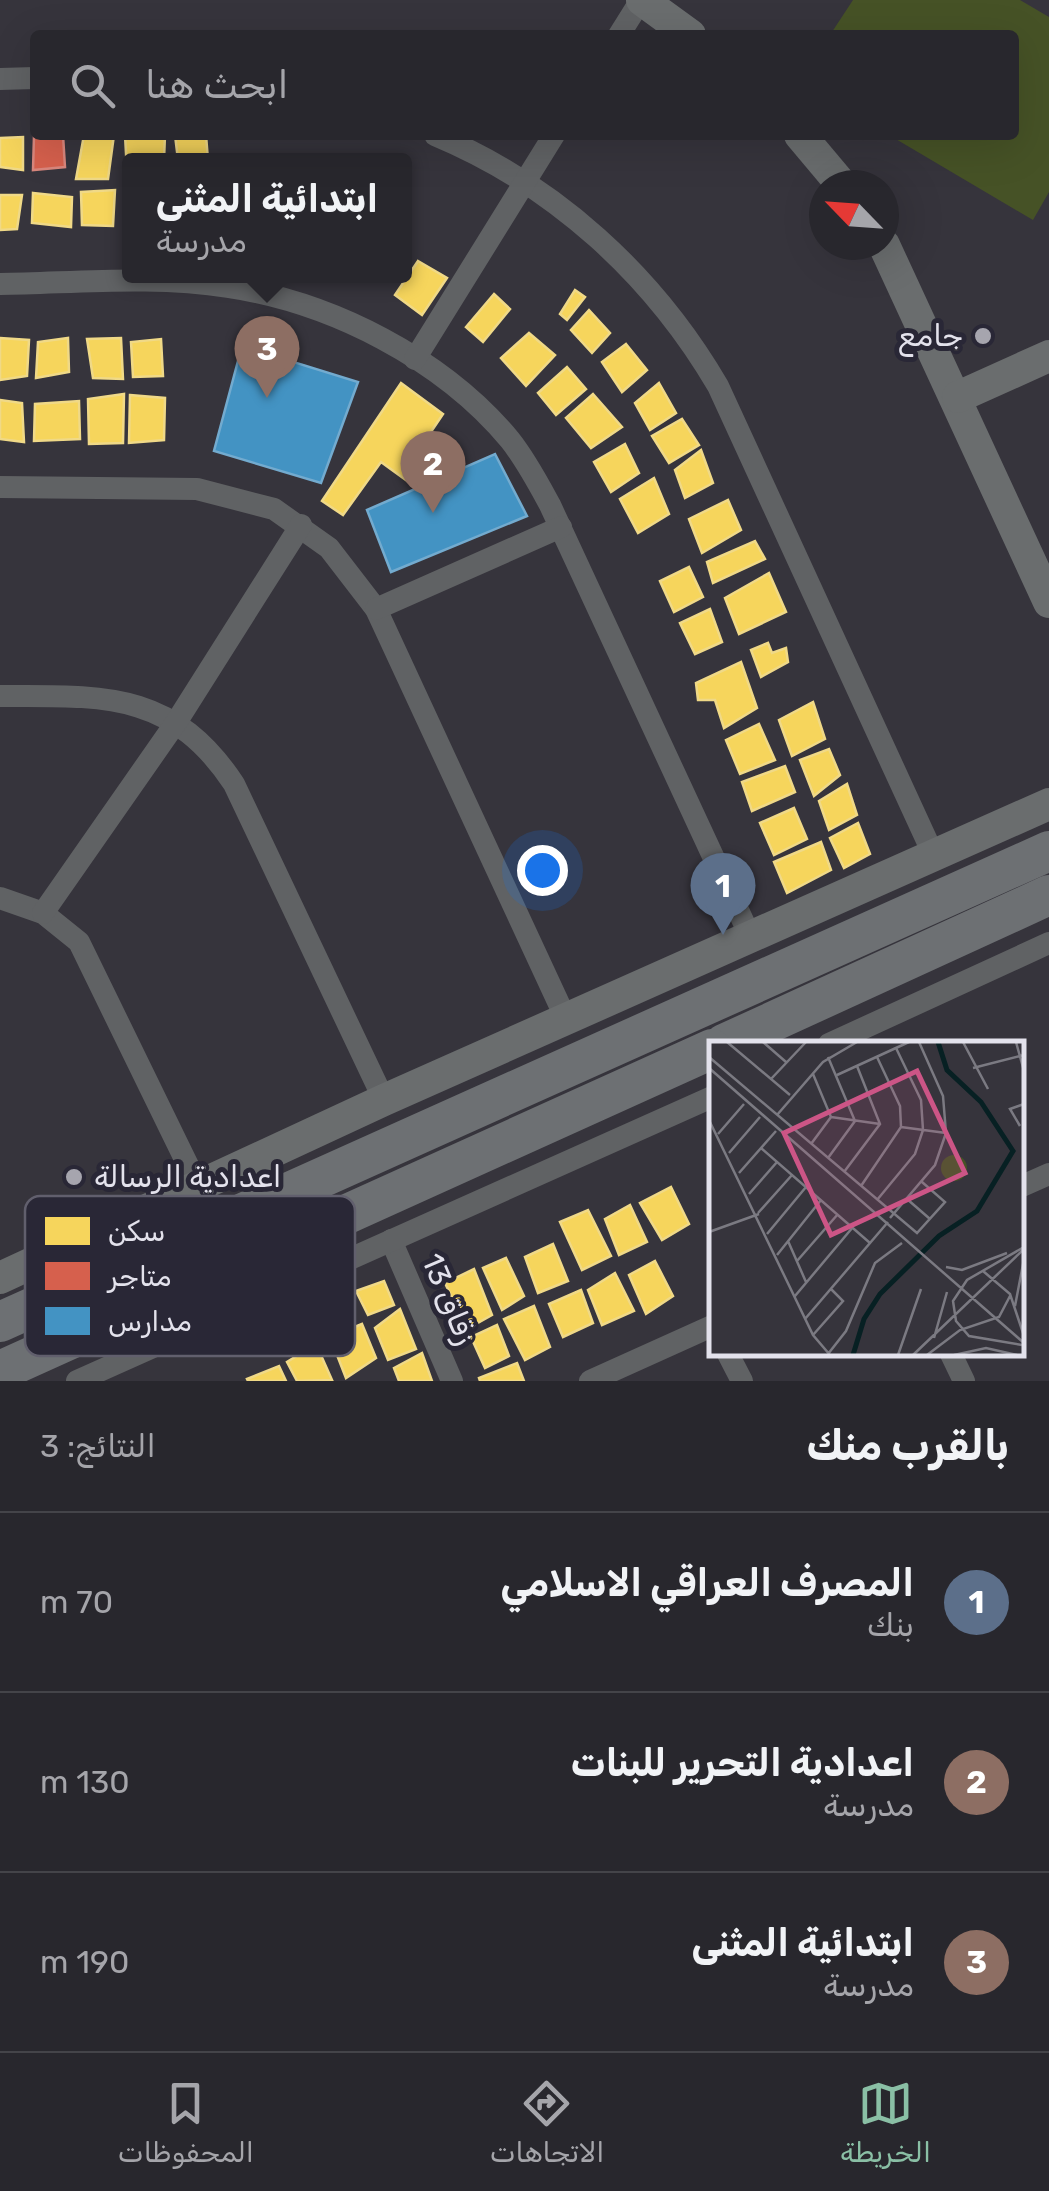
<!DOCTYPE html>
<html lang="ar">
<head>
<meta charset="utf-8">
<style>
	:root { --surface:#28272d; --page:#343339; --text:#f1f3f6; --muted:#a5a5aa; --line:#444449; --accent:#8abfa5 }
	body { margin:0; font-family:Rubik,"Noto Sans Arabic",sans-serif; background:var(--page); color:var(--text); direction:rtl }
	.compass { position:absolute; left:809px; top:170px; width:90px; height:90px; border-radius:50%; background:var(--surface); box-shadow:0 10px 40px #0002; rotate:295deg }
	.you { position:absolute; left:542px; top:870px; width:35px; height:35px; margin:-25px; border:8px solid #fff; border-radius:50%; background:#1a73e8; box-shadow:0 0 0 15px #1a73e833 }
	.badge { display:grid; place-items:center; width:65px; height:65px; border-radius:50%; background:var(--accent); color:#fff; font-size:32px; font-weight:700 }
	.pin { position:absolute; translate:-50% -82px; filter:drop-shadow(0 2px 5px #0008) }
	.pin::after { content:''; position:absolute; top:52px; width:35px; height:30px; background:inherit; clip-path:polygon(0 0,100% 0,50% 100%) }
	.popup { position:absolute; left:122px; top:153px; width:290px; height:130px; box-sizing:border-box; display:grid; place-content:center; border-radius:10px; background:var(--surface); filter:drop-shadow(0 2px 8px #0005); font-size:32px; white-space:nowrap; color:var(--muted) }
	.popup b { font-size:38px; color:var(--text) }
	.popup::after { content:''; position:absolute; left:50%; top:100%; margin-left:-20px; border:20px solid transparent; border-top-color:var(--surface) }
	.list { margin:0; padding:0; list-style:none }
	h2 { display:flex; justify-content:space-between; align-items:center; height:130px; margin:0; padding:0 40px; font-size:42px }
	h2 small { font-size:32px; font-weight:400; color:var(--muted) }
	.list li { display:grid; grid-template-columns:65px 1fr auto; gap:30px; align-items:center; box-sizing:border-box; height:180px; padding:0 40px; border-top:2px solid var(--line) }
	.list b { display:block; font-size:38px; white-space:nowrap }
	.list p { margin:0; font-size:32px; white-space:nowrap; color:var(--muted) }
	.list em { font-size:32px; font-style:normal; color:var(--muted) }
	.icon { flex:none; width:55px; height:55px; fill:none; stroke:currentColor; stroke-width:2; stroke-linecap:round; stroke-linejoin:round }
	.map { position:relative; flex:none; width:1049px; height:1381px; overflow:hidden; direction:ltr }
	.search { position:absolute; background:var(--surface); box-shadow:0 10px 40px #0002; left:30px; right:30px; top:30px; height:110px; display:flex; align-items:center; gap:25px; box-sizing:border-box; padding:0 35px; border-radius:10px; color:var(--muted); font-size:38px }
	.sheet { height:670px; background:var(--surface) }
	nav { display:flex; justify-content:space-around; align-items:center; box-sizing:border-box; height:140px; border-top:2px solid var(--line); background:var(--surface); font-size:28px; color:var(--muted) }
	nav a { display:grid; justify-items:center; gap:5px }
	nav .on { color:var(--accent) }
	.map>svg:first-child { display:block }
</style>
</head>
<body>
<div class="map">
<svg width="1049" height="1381" viewBox="0 0 1049 1381">
	<rect width="100%" height="100%" fill="#36343c"/>
	<path fill="#465226" d="M853 0H1020L1049 17V192L1033 220 889 135H1014V35H830Z"/>
	<g fill="#f6d55c" stroke="#f0d987" stroke-width="2.5">
		<path d="M84 135H114L108 179H76Z"/>
		<path d="M125 135H165L164 160H130L127 172Z"/>
		<path d="M175 135H206L208 160H178Z"/>
		<path d="M23 137V170L0 167V138Z"/>
		<path d="M115 190 113 226 82 225 81 192Z"/>
		<path d="M33 193 72 197 71 227 32 223Z"/>
		<path d="M0 195H22L17 229 0 230Z"/>
		<path d="M418 261 447 278 422 315 395 295Z"/>
		<path d="M575 290 585 297 567 320 560 314Z"/>
		<path d="M494 294 510 309 483 342 466 327Z"/>
		<path d="M589 310 610 333 592 353 571 330Z"/>
		<path d="M529 333 555 355 526 386 501 358Z"/>
		<path d="M0 338 29 340 27 376 0 380Z"/>
		<path d="M68 338 69 372 36 378 38 342Z"/>
		<path d="M121 338 123 379 93 378 87 339Z"/>
		<path d="M161 339 163 376 133 377 131 342Z"/>
		<path d="M626 344 647 370 622 392 602 362Z"/>
		<path d="M567 367 586 389 556 415 538 393Z"/>
		<path d="M401 383 443 414 414 457 426 464 410 483 381 462 343 515 322 501Z"/>
		<path d="M659 383 676 413 650 430 635 403Z"/>
		<path d="M124 394 123 443 89 444 88 399Z"/>
		<path d="M593 394 622 427 591 448 566 418Z"/>
		<path d="M130 395 165 398 164 440 129 443Z"/>
		<path d="M0 400 22 403 24 442 0 439Z"/>
		<path d="M79 401 80 439 34 441 35 404Z"/>
		<path d="M682 419 699 445 669 463 652 436Z"/>
		<path d="M625 444 639 473 611 492 594 462Z"/>
		<path d="M701 450 713 483 685 498 675 470Z"/>
		<path d="M654 478 669 514 638 533 620 499Z"/>
		<path d="M728 500 741 530 702 553 689 519Z"/>
		<path d="M755 541 765 559 713 583 707 562Z"/>
		<path d="M689 567 703 597 674 612 660 581Z"/>
		<path d="M769 573 786 612 739 634 725 598Z"/>
		<path d="M710 609 722 642 695 654 680 623Z"/>
		<path d="M768 643 772 653 786 648 788 662 761 677 751 650Z"/>
		<path d="M741 662 757 708 724 728 715 700H698L696 683Z"/>
		<path d="M813 702 825 739 792 756 779 720Z"/>
		<path d="M759 724 775 760 740 774 726 740Z"/>
		<path d="M829 749 840 775 814 796 800 760Z"/>
		<path d="M785 766 795 792 752 811 742 782Z"/>
		<path d="M847 784 857 815 829 830 819 801Z"/>
		<path d="M794 808 807 839 774 855 760 823Z"/>
		<path d="M858 823 870 854 844 868 830 838Z"/>
		<path d="M821 842 831 870 787 893 774 862Z"/>
		<path d="M671 1187 689 1224 662 1240 640 1203Z"/>
		<path d="M630 1205 647 1242 619 1255 605 1219Z"/>
		<path d="M588 1210 611 1256 582 1270 560 1222Z"/>
		<path d="M553 1244 568 1281 538 1293 525 1257Z"/>
		<path d="M506 1258 524 1296 502 1310 483 1268Z"/>
		<path d="M655 1261 673 1296 646 1314 629 1275Z"/>
		<path d="M474 1269 492 1315 467 1329 445 1283Z"/>
		<path d="M615 1273 634 1311 602 1325 588 1290Z"/>
		<path d="M384 1281 394 1305 368 1315 356 1291Z"/>
		<path d="M581 1290 593 1323 563 1337 549 1304Z"/>
		<path d="M534 1306 550 1347 525 1360 504 1319Z"/>
		<path d="M400 1309 416 1349 388 1360 375 1328Z"/>
		<path d="M362 1324 376 1358 346 1378 330 1337Z"/>
		<path d="M497 1325 509 1356 485 1368 471 1337Z"/>
		<path d="M316 1344 332 1380 297 1381 287 1362Z"/>
		<path d="M422 1353 432 1381H399L394 1368Z"/>
		<path d="M517 1363 524 1381H480L479 1378Z"/>
		<path d="M279 1366 286 1381H248L247 1379Z"/>
	</g>
	<path fill="#d6604d" stroke="#da877d" stroke-width="2.5" d="M63 135 65 167 33 170 34 136Z"/>
	<g fill="#4393c3" stroke="#73abcf" stroke-width="2.5">
		<path d="M242 346 358 382 321 483 214 451Z"/>
		<path d="M495 454 527 516 391 572 367 510Z"/>
	</g>
	<g fill="none" stroke-linecap="round" stroke-linejoin="round">
		<g stroke="#606264" stroke-width="22">
			<path d="M619 35 641 0"/>
			<path d="M0 79 35 78"/>
			<path d="M435 135C555 185 653 275 718 386L934 856"/>
			<path d="M0 284C75 283 154 275 228 287 331 302 443 359 510 440 526 460 538 483 550 505L750 936"/>
			<path d="M415 359 554 135"/>
			<path d="M0 487 197 489 274 509 329 548 376 609 566 1019"/>
			<path d="M376 609 561 527"/>
			<path d="M0 696C102 696 172 690 234 784L384 1100"/>
			<path d="M0 898 43 913 79 942 199 1188"/>
			<path d="M43 913 177 721 301 525"/>
			<path d="M829 1044 1049 943"/>
			<path d="M1022 1186 1049 1174"/>
			<path d="M391 1240 452 1381"/>
			<path d="M728 1354 742 1381"/>
			<path d="M951 1354 964 1381"/>
			<path d="M77 1381 712 1097"/>
			<path d="M590 1381 712 1326"/>
		</g>
		<g stroke="#6a6d6e" stroke-width="32">
			<path d="M642 0 690 35"/>
			<path d="M800 135 842 185"/>
			<path d="M884 245 1049 602"/>
			<path d="M958 397 1049 356"/>
			<path d="M0 1278 384 1100 1049 804"/>
		</g>
		<g stroke="#6d7073" stroke-width="40">
			<path d="M724 1044 1049 895"/>
			<path d="M0 1322 1049 851"/>
			<path d="M0 1371 712 1049"/>
		</g>
		<path stroke="#6e6f72" stroke-width="4" stroke-dasharray="5 5" stroke-linecap="butt" d="M264 1177 305 1265"/>
	</g>
	<g fill="#a6a5ae" stroke="#292736" stroke-width="4">
		<circle cx="983" cy="336" r="10"/>
		<circle cx="74" cy="1177" r="10"/>
	</g>
	<g text-anchor="middle" stroke-width="10" stroke-linejoin="round" paint-order="stroke">
		<g font-size="30" fill="#e3e2ec" stroke="#292736" text-anchor="end">
			<text x="963" y="346">جامع</text>
			<text x="94" y="1187" text-anchor="start">اعدادية الرسالة</text>
		</g>
		<g font-size="30" fill="#e3e2ec" stroke="#292736">
			<text transform="translate(449 1299) rotate(67)" y="10">زقاق 13</text>
		</g>
	</g>
	<g transform="translate(709 1041)">
		<rect width="315" height="315" fill="#36343c"/>
		<path d="M232 127a13 13 0 1 1 26 0a13 13 0 1 1-26 0Z" fill="#465226"/>
		<path fill="none" stroke="#072023" stroke-width="5" d="M144 314 155 278 171 253 230 195 268 170 304 110 272 61 238 29 229 1"/>
		<path fill="none" stroke="#7b7a82" stroke-width="2.5" d="M18 1 81 54M54 1 77 21M254 1 279 48M307 1 315 30M0 16 208 192 236 161 213 141M0 27 315 302M264 27 315 14M128 34 200 1M62 38 97 1M68 74 114 21 148 1M122 76 171 83M0 79 104 294 121 314M311 85 301 68 315 63M192 86 237 92M9 93 35 63M102 103 122 76 104 33M52 107 161 202M20 112 51 76M119 117 146 80 119 16M135 131 171 83 148 25M30 132 67 90M152 145 192 86 191 65 168 16M40 153 68 121M198 158 221 178M168 159 206 113 214 89 212 59 187 7M49 172 83 134M181 177 226 124 237 92 234 55 210 1M0 191 50 173M58 193 97 146M79 200 97 241M68 214 112 159M88 220 129 173M237 226 253 229 298 212M274 230 301 253 315 295M86 255 144 186M306 265 315 218M96 278 179 181M104 294 134 260 122 248M225 297 238 251M313 304 260 295 247 280 244 260 258 239 315 206M119 313 137 290 166 222 193 202M189 314 212 248M204 314 315 208M218 314 251 289 290 276 301 255M245 314 277 307 308 314"/>
		<path fill="#cc5586" fill-opacity="0.15" stroke="#cc5586" stroke-width="5" d="M208 30 256 132 122 194 75 92Z"/>
		<rect width="315" height="315" fill="none" stroke="#e3e2ec" stroke-width="5"/>
	</g>
	<rect x="25" y="1196" width="330" height="160" rx="15" fill="#292736" stroke="#615f6d" stroke-width="2.5"/>
	<rect x="45" y="1217" width="45" height="28" fill="#f6d55c"/>
	<rect x="45" y="1262" width="45" height="28" fill="#d6604d"/>
	<rect x="45" y="1307" width="45" height="28" fill="#4393c3"/>
	<g font-size="28" fill="#e3e2ec">
		<text x="108" y="1241">سكن</text>
		<text x="108" y="1286">متاجر</text>
		<text x="108" y="1331">مدارس</text>
	</g>
</svg>
<svg class="compass" viewBox="-18 -18 36 36"><path d="M0-13l5 13h-10z" fill="#e53935"/><path d="M0 13l5-13h-10z" fill="#a5a5aa"/></svg>
<div class="you"></div>
<div class="pin badge" style="left:723px;top:935px;background:#5c6f8a">1</div>
<div class="pin badge" style="left:433px;top:513px;background:#8d6e63">2</div>
<div class="pin badge" style="left:267px;top:398px;background:#8d6e63">3</div>
<div class="popup"><b>ابتدائية المثنى</b>مدرسة</div>
<div class="search"><svg class="icon" aria-label="search" viewBox="0 0 24 24"><circle cx="10" cy="10" r="6"/><path d="M15 15l6 6"/></svg>ابحث هنا</div>
</div>
<section class="sheet">
<h2>بالقرب منك<small>النتائج: 3</small></h2>
<ul class="list">
<li><span class="badge" style="background:#5c6f8a">1</span><div><b>المصرف العراقي الاسلامي</b><p>بنك</p></div><em>70 m</em></li>
<li><span class="badge" style="background:#8d6e63">2</span><div><b>اعدادية التحرير للبنات</b><p>مدرسة</p></div><em>130 m</em></li>
<li><span class="badge" style="background:#8d6e63">3</span><div><b>ابتدائية المثنى</b><p>مدرسة</p></div><em>190 m</em></li>
</ul>
</section>
<nav>
<a class="on"><svg class="icon" aria-label="map" viewBox="0 0 24 24"><path d="M3 6l6-2 6 2 6-2v14l-6 2-6-2-6 2zM9 4v14M15 6v14"/></svg>الخريطة</a>
<a><svg class="icon" aria-label="directions" viewBox="0 0 24 24"><path d="M12 3l9 9-9 9-9-9zM9 14v-3h6M13 9l2 2-2 2"/></svg>الاتجاهات</a>
<a><svg class="icon" aria-label="saved" viewBox="0 0 24 24"><path d="M7 4h10v16l-5-4-5 4z"/></svg>المحفوظات</a>
</nav>
</body>
</html>
